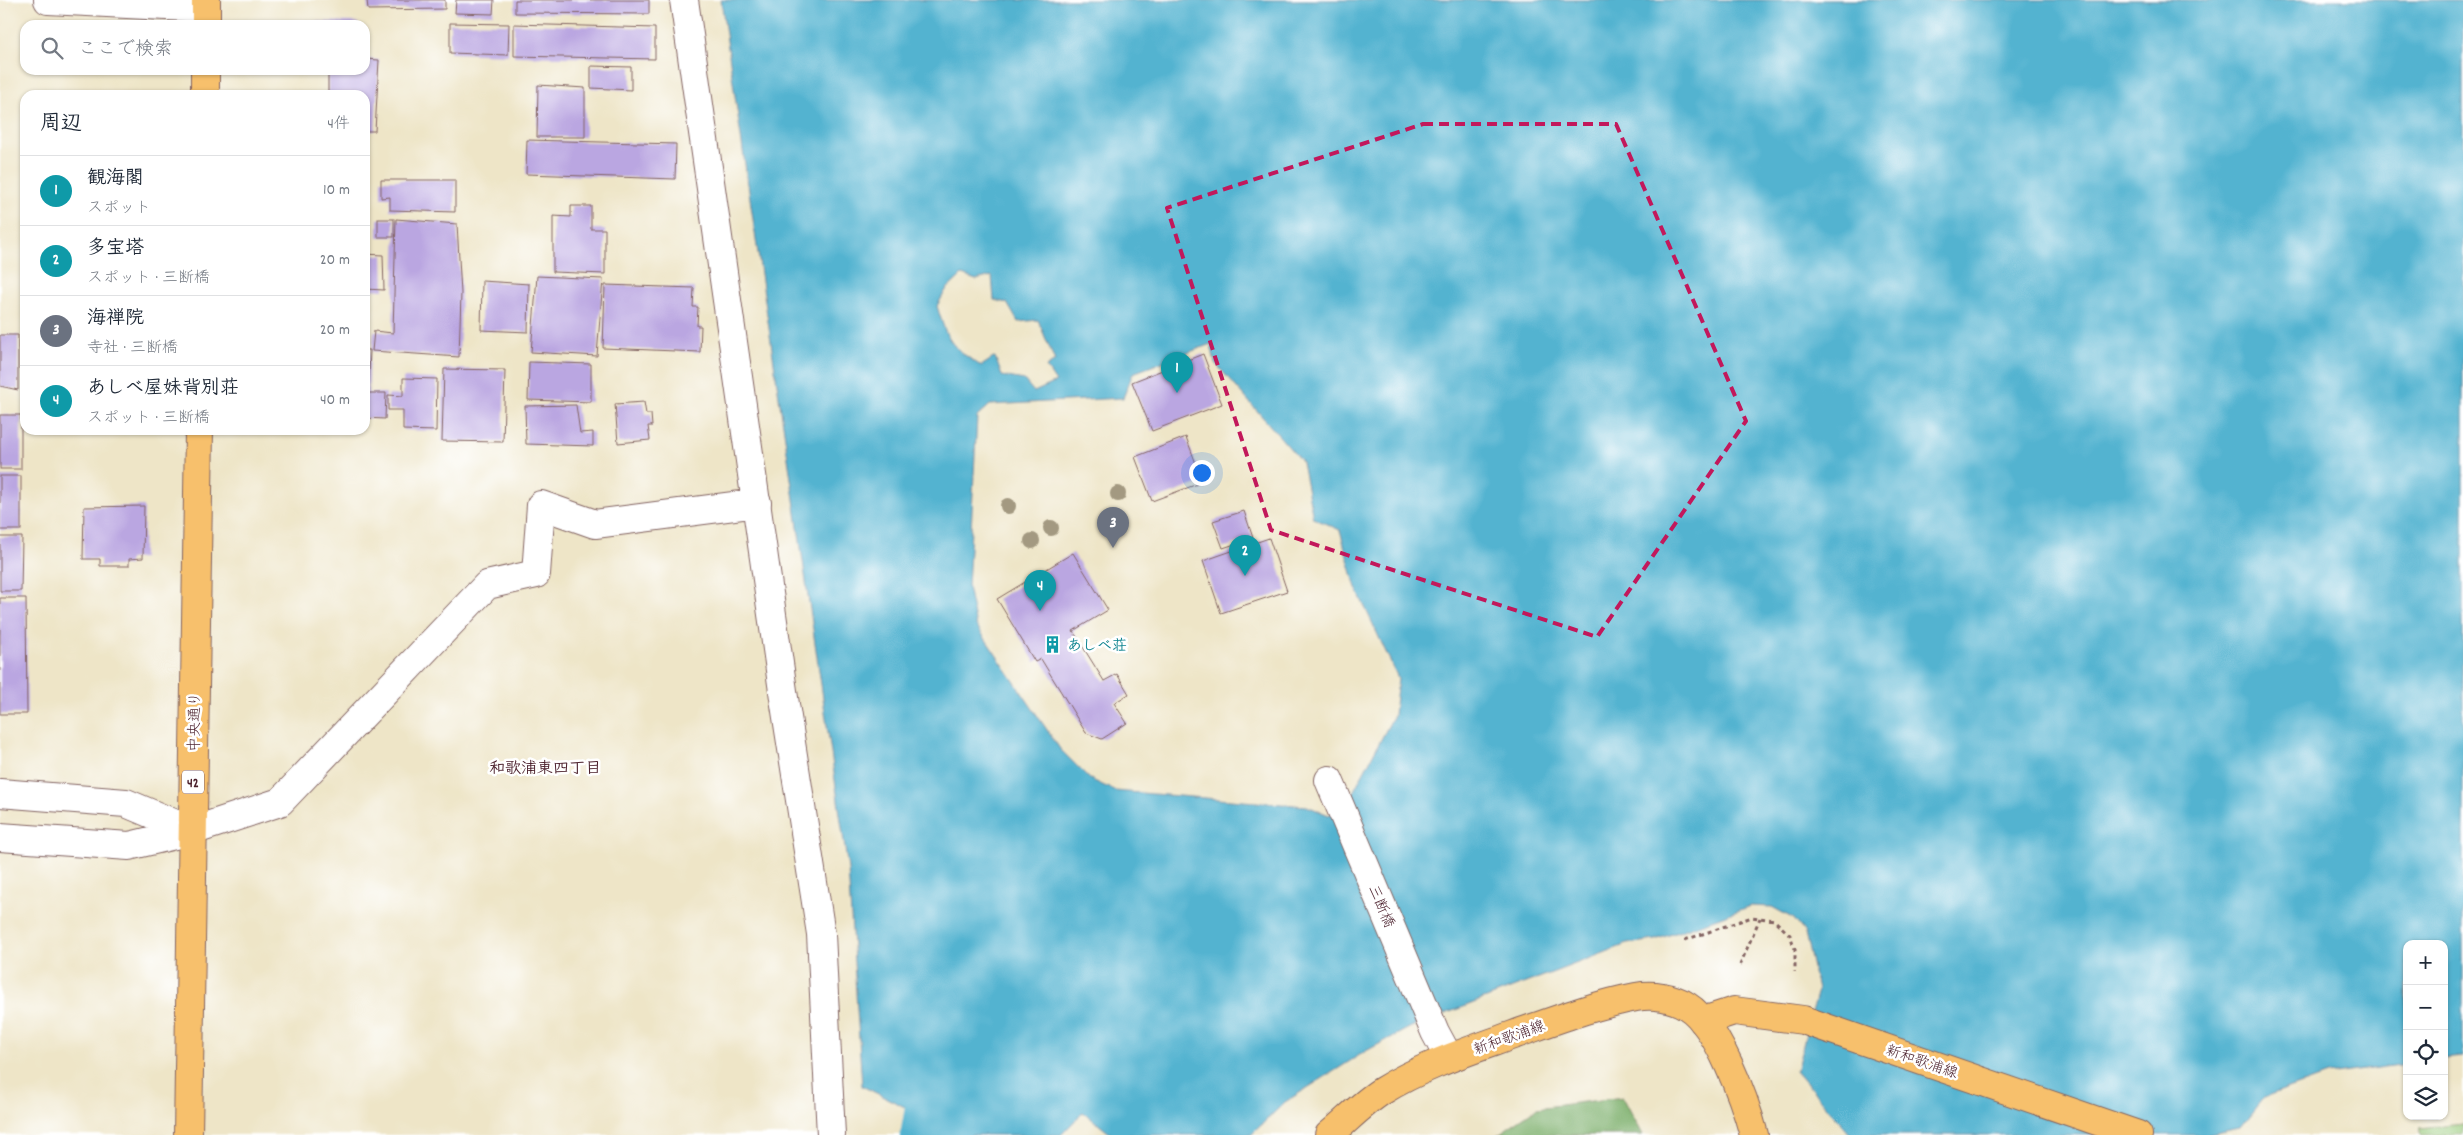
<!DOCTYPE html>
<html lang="ja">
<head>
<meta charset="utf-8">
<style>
	:root { --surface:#fff; --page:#f6f6f7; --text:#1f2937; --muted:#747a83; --line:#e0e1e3; --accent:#db2777 }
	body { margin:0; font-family:Dekko,"Klee One",sans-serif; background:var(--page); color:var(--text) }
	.controls { position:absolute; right:15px; bottom:15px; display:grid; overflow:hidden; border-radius:10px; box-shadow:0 1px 4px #0004 }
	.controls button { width:45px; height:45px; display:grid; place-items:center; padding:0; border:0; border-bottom:1px solid var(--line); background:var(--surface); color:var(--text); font:25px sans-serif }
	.you { position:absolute; left:1201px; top:472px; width:18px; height:18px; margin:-12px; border:4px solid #fff; border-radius:50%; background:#1a73e8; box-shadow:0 0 0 8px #1a73e833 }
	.badge { display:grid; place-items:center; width:32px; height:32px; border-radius:50%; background:var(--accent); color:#fff; font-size:16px; font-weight:700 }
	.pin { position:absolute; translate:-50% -41px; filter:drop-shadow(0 1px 2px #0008) }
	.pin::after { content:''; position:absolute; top:26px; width:18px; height:15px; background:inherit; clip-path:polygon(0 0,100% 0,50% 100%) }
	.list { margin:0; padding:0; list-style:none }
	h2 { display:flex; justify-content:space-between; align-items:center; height:65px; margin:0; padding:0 20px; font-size:21px }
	h2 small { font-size:16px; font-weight:400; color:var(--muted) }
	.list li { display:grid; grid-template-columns:32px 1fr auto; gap:15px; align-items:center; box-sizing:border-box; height:70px; padding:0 20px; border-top:1px solid var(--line) }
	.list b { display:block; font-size:19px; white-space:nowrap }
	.list p { margin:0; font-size:16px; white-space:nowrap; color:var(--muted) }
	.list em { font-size:16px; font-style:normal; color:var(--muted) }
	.icon { flex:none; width:28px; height:28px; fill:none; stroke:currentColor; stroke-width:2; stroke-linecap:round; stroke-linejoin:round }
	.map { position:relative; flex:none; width:2463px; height:1135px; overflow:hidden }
	.search { position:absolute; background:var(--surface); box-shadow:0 1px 4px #0004; left:20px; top:20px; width:350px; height:55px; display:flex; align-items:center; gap:12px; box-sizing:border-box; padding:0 18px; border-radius:15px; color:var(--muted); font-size:19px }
	.panel { position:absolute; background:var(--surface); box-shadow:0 1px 4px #0004; left:20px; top:90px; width:350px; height:345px; border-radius:15px }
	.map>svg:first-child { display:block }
</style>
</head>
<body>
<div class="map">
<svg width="2463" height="1135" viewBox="0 0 2463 1135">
	<rect width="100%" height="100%" fill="#fff"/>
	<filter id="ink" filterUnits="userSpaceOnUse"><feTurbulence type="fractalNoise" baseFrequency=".02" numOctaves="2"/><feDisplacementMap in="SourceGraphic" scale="10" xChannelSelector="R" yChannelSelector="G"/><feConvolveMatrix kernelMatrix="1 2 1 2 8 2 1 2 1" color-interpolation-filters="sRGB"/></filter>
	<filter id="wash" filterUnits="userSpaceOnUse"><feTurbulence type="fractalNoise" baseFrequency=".0096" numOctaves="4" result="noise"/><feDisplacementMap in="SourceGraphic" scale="20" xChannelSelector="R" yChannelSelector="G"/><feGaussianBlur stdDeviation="1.12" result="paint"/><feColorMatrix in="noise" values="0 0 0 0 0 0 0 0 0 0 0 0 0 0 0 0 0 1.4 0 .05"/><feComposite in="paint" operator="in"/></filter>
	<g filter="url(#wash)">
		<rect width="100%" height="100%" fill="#eee5c7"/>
		<path fill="#9acb7b" stroke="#727553" d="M2463 1124V1135H2421L2419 1129Z"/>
		<path fill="#7baf6b" stroke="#62674b" d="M1623 1097 1643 1135H1497L1537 1108Z"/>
		<path fill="#52b3d0" stroke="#4e697e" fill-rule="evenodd" d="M721 0H2463V1057L2444 1059V944H2407V1064L2327 1075 2264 1098 2240 1128 2205 1135H1851L1796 1071 1818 990 1805 933 1794 919 1772 907 1751 906 1655 940 1627 944 1411 1027 1366 1051 1285 1102 1251 1135H1112L1083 1112 1061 1135H962L862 1086 848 869ZM962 275 976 280 992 276 994 300 1007 303 1018 322 1038 320 1055 361 1046 367 1056 382 1034 392 1024 380 1002 376 995 357 981 366C949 345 948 342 937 306L946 290ZM1211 344 1215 363 1302 462 1313 518 1340 530 1356 588 1398 678 1394 715 1351 796 1329 815 1307 806 1115 791 1090 779 1060 749 976 625 968 587 977 417 990 405 1123 398 1133 373Z"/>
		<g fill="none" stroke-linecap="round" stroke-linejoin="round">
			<path stroke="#52b3d0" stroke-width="69" d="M935 1135 948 1061"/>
		</g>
		<g id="blocks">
			<g fill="#baa6e1">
				<path d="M367 0H445V9L368 10Z"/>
				<path d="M456 0H494L493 14 455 13Z"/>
				<path d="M515 0H649V14L515 13Z"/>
				<path d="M267 21 354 22 358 23V25H267Z"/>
				<path d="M450 23 509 24 508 55 450 53Z"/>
				<path d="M514 24 655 28V59L514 56Z"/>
				<path d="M365 59 379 60 375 131H365V95H328V70H365Z"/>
				<path d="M591 66 631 67V90L591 88Z"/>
				<path d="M538 85 585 88V137H537Z"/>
				<path d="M527 140 676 144 675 179 526 174Z"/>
				<path d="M381 180H455V212L390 210V197L381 198Z"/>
				<path d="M571 206H591V229H605V274L553 272V216L571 217Z"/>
				<rect x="378" y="219" width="16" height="18"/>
				<path d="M396 219 457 224 461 293 459 357 372 351 374 331 393 333Z"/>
				<path d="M365 254 383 255 384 290 365 289Z"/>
				<path d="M537 276 603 279 597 356 531 352Z"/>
				<path d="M482 281 529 284 528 332 481 330Z"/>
				<path d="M605 285 694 288 693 307H698L697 326H701L700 352 603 348Z"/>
				<path d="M0 335H18V390L0 386Z"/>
				<path d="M365 350H370L368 393H386L385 419 365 418Z"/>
				<path d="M1203 354 1222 404 1152 431 1132 382Z"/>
				<path d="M529 362 591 364V402L528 400Z"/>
				<path d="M444 369 505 370 503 442 442 441Z"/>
				<path d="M403 378 437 379 436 431 403 430V410H388V395L403 396Z"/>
				<path d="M644 402 646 414H651L652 426H648L650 440 618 443 615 404Z"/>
				<path d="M576 405 580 433 593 432V446L526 444 525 406Z"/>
				<rect x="0" y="415" width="21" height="54"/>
				<path d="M1186 437 1203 482 1152 501 1135 457Z"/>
				<rect x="0" y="476" width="21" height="54"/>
				<path d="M144 506 143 558 129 559V566H100V559H83L84 507Z"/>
				<path d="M1244 511 1253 538 1223 548 1213 521Z"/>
				<path d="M0 537H22L21 591H0Z"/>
				<path d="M1269 538 1287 591 1221 613 1203 561Z"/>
				<path d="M1073 553 1108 610 1073 631 1104 681 1117 674 1129 694 1114 703 1127 723 1102 739 1086 733 1041 659 1035 662 997 599Z"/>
				<path d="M0 598H26L27 714H0Z"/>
			</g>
		</g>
	</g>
	<g filter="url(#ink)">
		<use href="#blocks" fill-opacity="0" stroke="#836462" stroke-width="1"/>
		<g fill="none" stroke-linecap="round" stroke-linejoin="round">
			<defs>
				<g id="minor">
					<path d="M48 0 206 8"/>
					<path d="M684 0 784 698 821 934 831 1135"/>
					<path d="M1329 780 1435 1032 1449 1058"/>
					<path d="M0 793 126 803 192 831"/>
					<path d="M0 837 129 846 192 831 280 802 487 585 536 574 541 505 595 524 757 503"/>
				</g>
				<g id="major">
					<path d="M1703 1021 1734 1011 1803 1020 2138 1135"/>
					<path d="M1329 1135C1346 1121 1363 1103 1382 1091 1422 1066 1469 1051 1513 1035 1553 1021 1594 1005 1636 997 1653 994 1673 997 1687 1006 1718 1025 1745 1101 1754 1135"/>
				</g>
				<g id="highway">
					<path d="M206 25V0"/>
					<path d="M205 95V70"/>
					<path d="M188 1135 199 430"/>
				</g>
			</defs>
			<use href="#minor" stroke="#836462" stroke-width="30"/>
			<use href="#major" stroke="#836462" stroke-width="30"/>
			<use href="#highway" stroke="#836462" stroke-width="30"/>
			<g stroke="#836462" stroke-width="3" stroke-dasharray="4 4" stroke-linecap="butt">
				<path d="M1685 940 1752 917 1774 920 1790 935 1795 949V972"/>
				<path d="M1740 965 1760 918"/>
			</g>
			<use href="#minor" stroke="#fff" stroke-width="28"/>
			<use href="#major" stroke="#f7c06c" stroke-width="28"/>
			<use href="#highway" stroke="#f7c06c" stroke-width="28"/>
		</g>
		<g fill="#a39981">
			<circle cx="1118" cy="494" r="8"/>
			<circle cx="1008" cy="506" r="8"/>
			<circle cx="1051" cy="528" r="8"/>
			<circle cx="1032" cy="541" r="8"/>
		</g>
	</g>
	<path fill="none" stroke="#c2185b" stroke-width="4" stroke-dasharray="10 6" stroke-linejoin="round" d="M1423 124H1616L1746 421 1597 637 1271 530 1167 208Z"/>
	<defs>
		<symbol id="building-bare" viewBox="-9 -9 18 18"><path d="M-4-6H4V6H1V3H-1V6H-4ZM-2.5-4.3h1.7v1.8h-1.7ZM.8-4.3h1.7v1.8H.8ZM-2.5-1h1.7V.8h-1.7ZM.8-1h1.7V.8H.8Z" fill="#0f9aa8" stroke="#fff" stroke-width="2.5" paint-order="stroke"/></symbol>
	</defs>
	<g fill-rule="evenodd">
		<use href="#building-bare" x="1040" y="632" width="25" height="25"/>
	</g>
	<g text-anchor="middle" stroke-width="5" stroke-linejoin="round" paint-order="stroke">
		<rect fill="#fff" stroke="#80626b" stroke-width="1" x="182" y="770.5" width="22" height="23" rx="4"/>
		<g font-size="14" font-weight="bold" fill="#4a1f2b">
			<text x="193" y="787">42</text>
		</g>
		<g font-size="15" font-weight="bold" fill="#0d838f" stroke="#fff" text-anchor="start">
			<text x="1067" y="650">あしべ荘</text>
		</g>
		<g font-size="15" fill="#4a1f2b" stroke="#fff">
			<text transform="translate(194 722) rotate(-89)" y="5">中央通り</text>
			<text transform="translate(1382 906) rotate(67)" y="5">三断橋</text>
			<text transform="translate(1509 1037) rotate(-20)" y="5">新和歌浦線</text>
			<text transform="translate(1922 1061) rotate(19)" y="5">新和歌浦線</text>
		</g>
		<g font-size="16" font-weight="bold" fill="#4a1f2b" stroke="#fff">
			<text x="545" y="773">和歌浦東四丁目</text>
		</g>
	</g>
</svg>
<div class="controls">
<button>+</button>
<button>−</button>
<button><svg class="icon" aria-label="locate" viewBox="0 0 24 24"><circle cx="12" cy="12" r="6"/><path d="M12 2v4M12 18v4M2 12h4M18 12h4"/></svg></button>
<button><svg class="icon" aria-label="layers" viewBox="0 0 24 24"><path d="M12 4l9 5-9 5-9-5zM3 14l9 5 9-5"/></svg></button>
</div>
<div class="you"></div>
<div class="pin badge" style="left:1177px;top:393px;background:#0f9aa8">1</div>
<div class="pin badge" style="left:1245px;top:576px;background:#0f9aa8">2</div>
<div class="pin badge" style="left:1113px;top:548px;background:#6b7280">3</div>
<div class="pin badge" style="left:1040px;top:611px;background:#0f9aa8">4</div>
<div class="search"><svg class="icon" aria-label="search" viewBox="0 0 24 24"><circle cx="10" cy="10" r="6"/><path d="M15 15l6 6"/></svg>ここで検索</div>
<section class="panel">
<h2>周辺<small>4件</small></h2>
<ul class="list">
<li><span class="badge" style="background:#0f9aa8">1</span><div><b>観海閣</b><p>スポット</p></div><em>10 m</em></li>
<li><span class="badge" style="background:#0f9aa8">2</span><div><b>多宝塔</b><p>スポット · 三断橋</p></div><em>20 m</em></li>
<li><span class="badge" style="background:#6b7280">3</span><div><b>海禅院</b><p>寺社 · 三断橋</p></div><em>20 m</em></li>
<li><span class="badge" style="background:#0f9aa8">4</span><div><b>あしべ屋妹背別荘</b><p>スポット · 三断橋</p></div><em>40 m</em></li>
</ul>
</section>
</div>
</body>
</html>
